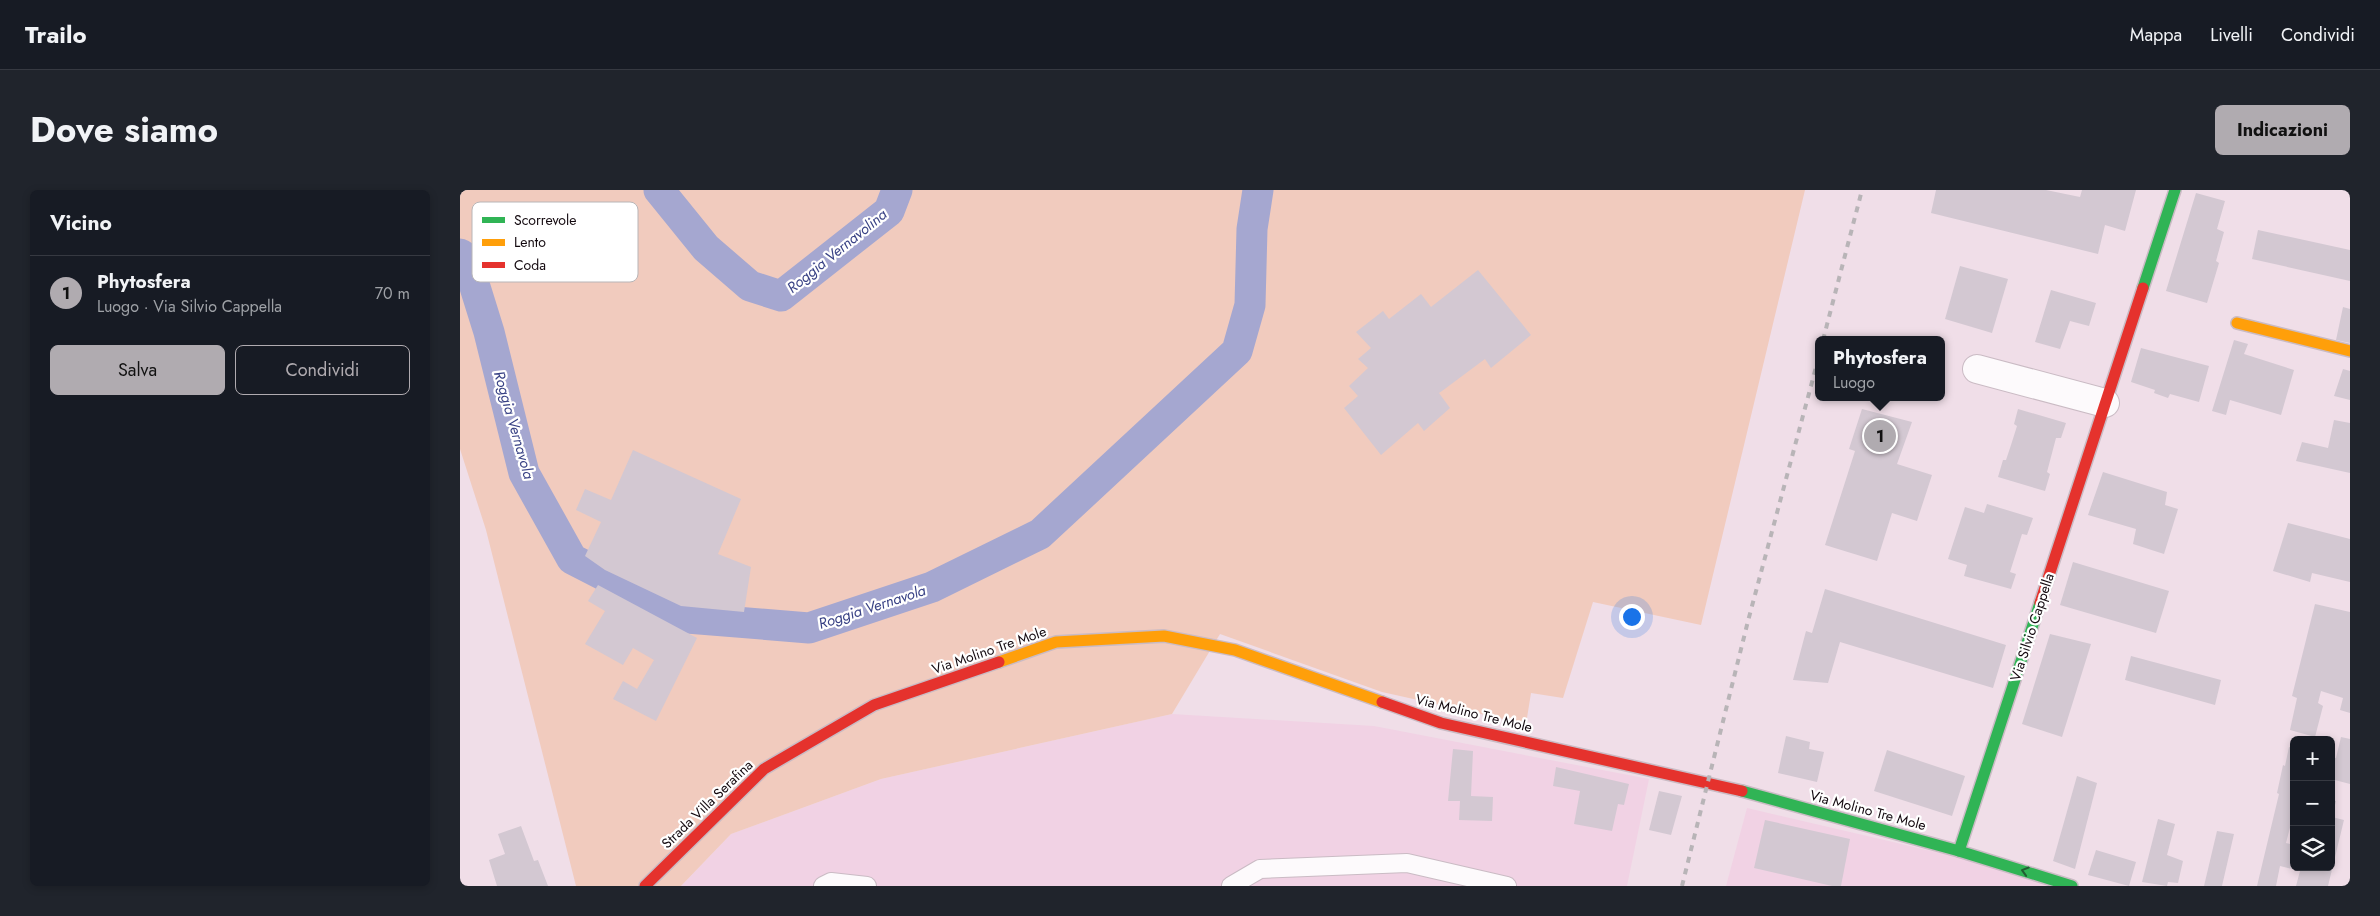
<!DOCTYPE html>
<html lang="it">
<head>
<meta charset="utf-8">
<style>
	:root { --surface:#171b24; --page:#20242c; --text:#f1f3f6; --muted:#9ea1a6; --line:#363941; --accent:#b0abb0 }
	body { margin:0; font-family:Jost,sans-serif; background:var(--page); color:var(--text) }
	.controls { position:absolute; right:15px; bottom:15px; display:grid; overflow:hidden; border-radius:8px; box-shadow:0 2px 8px #0003 }
	.controls button { width:45px; height:45px; display:grid; place-items:center; padding:0; border:0; border-bottom:1px solid var(--line); background:var(--surface); color:var(--text); font:25px sans-serif }
	.you { position:absolute; left:1171px; top:426px; width:18px; height:18px; margin:-12px; border:4px solid #fff; border-radius:50%; background:#1a73e8; box-shadow:0 0 0 8px #1a73e833 }
	.badge { display:grid; place-items:center; width:32px; height:32px; border-radius:50%; background:var(--accent); color:#111; font-size:16px; font-weight:700 }
	.pin { position:absolute; translate:-50% -50%; border:2px solid #fff; box-shadow:0 1px 5px #0006 }
	.popup { position:absolute; left:1355px; top:146px; width:130px; height:65px; box-sizing:border-box; display:grid; place-content:center; border-radius:8px; background:var(--surface); filter:drop-shadow(0 1px 4px #0005); font-size:16px; white-space:nowrap; color:var(--muted) }
	.popup b { font-size:19px; color:var(--text) }
	.popup::after { content:''; position:absolute; left:50%; top:100%; margin-left:-10px; border:10px solid transparent; border-top-color:var(--surface) }
	.list { margin:0; padding:0; list-style:none }
	h2 { display:flex; justify-content:space-between; align-items:center; height:65px; margin:0; padding:0 20px; font-size:21px }
	h2 small { font-size:16px; font-weight:400; color:var(--muted) }
	.list li { display:grid; grid-template-columns:32px 1fr auto; gap:15px; align-items:center; box-sizing:border-box; height:75px; padding:0 20px; border-top:1px solid var(--line) }
	.list b { display:block; font-size:19px; white-space:nowrap }
	.list p { margin:0; font-size:16px; white-space:nowrap; color:var(--muted) }
	.list em { font-size:16px; font-style:normal; color:var(--muted) }
	.actions { display:flex; gap:10px; padding:15px 20px }
	.actions a { flex:1; padding:11px 0; border:1px solid var(--accent); border-radius:8px; text-align:center; font-size:18px; color:var(--accent) }
	.actions .main { background:var(--accent); color:#111 }
	.icon { flex:none; width:28px; height:28px; fill:none; stroke:currentColor; stroke-width:2; stroke-linecap:round; stroke-linejoin:round }
	.map { position:relative; flex:none; width:1890px; height:696px; overflow:hidden; border-radius:8px }
	header { display:flex; align-items:center; gap:30px; box-sizing:border-box; height:70px; padding:0 25px; background:var(--surface); border-bottom:1px solid var(--line) }
	header strong { font-size:24px }
	nav { display:flex; gap:28px; margin-inline-start:auto; font-size:18px }
	.intro { display:flex; align-items:center; justify-content:space-between; box-sizing:border-box; height:120px; padding:0 30px }
	h1 { margin:0; font-size:35px }
	.button { padding:12px 22px; border-radius:8px; background:var(--accent); color:#111; font-size:18px; font-weight:700 }
	main { display:flex; gap:30px; padding:0 30px }
	aside { flex:1; background:var(--surface); border-radius:8px; box-shadow:0 2px 8px #0003 }
	.map>svg:first-child { display:block }
</style>
</head>
<body>
<header>
<strong>Trailo</strong>
<nav><a>Mappa</a><a>Livelli</a><a>Condividi</a></nav>
</header>
<div class="intro"><h1>Dove siamo</h1><a class="button">Indicazioni</a></div>
<main>
<aside>
<h2>Vicino<small></small></h2>
<ul class="list">
<li><span class="badge">1</span><div><b>Phytosfera</b><p>Luogo · Via Silvio Cappella</p></div><em>70 m</em></li>
</ul>
<div class="actions"><a class="main">Salva</a><a>Condividi</a></div>
</aside>
<div class="map">
<svg width="1890" height="696" viewBox="0 0 1890 696">
	<rect width="100%" height="100%" fill="#f0dee8"/>
	<g fill="#f1d2e4">
		<path d="M712 524 914 536 1189 589 1167 696H221L271 644 421 589Z"/>
		<path d="M1287 618 1523 673 1595 696H1266Z"/>
	</g>
	<path fill="#f1cbbe" d="M0 0H1345L1241 435 1133 412 1103 508 1071 503 1066 534 922 502 760 444 712 524 421 589 271 644 221 696H116L26 340 0 259Z"/>
	<g fill="none" stroke-linecap="round" stroke-linejoin="round">
		<g stroke="#a5a7d0" stroke-width="31">
			<path d="M199 0 246 58 290 96 321 106 429 21 437 0"/>
			<path d="M0 64 6 68 29 142 64 283 112 369 227 428 349 438 472 397 580 344 777 161 790 115 792 39 798 0"/>
		</g>
	</g>
	<g fill="#d3c8d2">
		<path d="M1476 0H1586L1620 7 1622 0H1676L1665 41 1645 35 1638 64 1471 23Z"/>
		<path d="M1736 3 1765 11 1757 39 1764 42 1756 71 1759 73 1747 113 1706 101Z"/>
		<path d="M1798 40 1890 60V91L1792 69Z"/>
		<path d="M1500 76 1548 89 1532 143 1485 129Z"/>
		<path d="M1018 80 1071 145 1031 178 1025 169 982 201 979 203 990 218 964 241 958 233 921 265 884 218 898 206 889 196 908 178 898 169 911 158 896 142 923 121 929 129 961 104 971 117Z"/>
		<path d="M1591 100 1636 113 1629 136 1610 131 1600 159 1575 152Z"/>
		<path d="M1883 117 1890 119V153L1876 150Z"/>
		<path d="M1774 150 1788 154 1784 164 1834 180 1821 225 1770 210 1766 225 1752 221Z"/>
		<path d="M1681 158 1749 176 1739 212 1710 204 1708 208 1694 203 1695 200 1671 192Z"/>
		<path d="M1883 179 1890 181V210L1874 206Z"/>
		<path d="M1402 219 1452 232 1437 274 1472 285 1457 331 1432 323 1417 371 1365 355 1395 261 1389 259Z"/>
		<path d="M1558 219 1606 233 1601 248H1596L1587 282 1590 284 1585 301 1538 287 1543 270H1546L1551 255 1557 236 1554 234Z"/>
		<path d="M1874 230 1890 233V283L1836 271 1842 252 1868 258Z"/>
		<path d="M173 260 281 309 258 364 291 377 284 422 221 416 145 380 125 366 141 332 116 320 125 299 151 310Z"/>
		<path d="M1643 282 1707 302 1705 315 1718 319 1704 364 1673 354 1676 339 1628 325Z"/>
		<path d="M1527 314 1573 328 1567 345 1562 344 1550 382 1556 384 1551 399 1504 386 1507 375 1488 369 1505 317 1524 323Z"/>
		<path d="M1828 333 1890 349V392L1852 383 1850 392 1813 381Z"/>
		<path d="M1613 372 1709 401 1696 443 1600 415Z"/>
		<path d="M138 395 237 448 196 531 153 509 163 491 177 499 194 470 173 458 163 475 125 454 145 421 128 411Z"/>
		<path d="M1365 399 1546 455 1533 498 1380 452 1368 493 1333 490 1346 441 1352 443Z"/>
		<path d="M1855 414 1890 422V523L1880 520 1883 508 1861 501 1858 513 1863 516 1855 547 1830 540 1837 508 1832 506Z"/>
		<path d="M1590 444 1631 454 1602 547 1562 534Z"/>
		<path d="M1671 466 1761 490 1755 515 1665 490Z"/>
		<path d="M1326 546 1350 552 1349 559 1364 562 1357 592 1318 583Z"/>
		<path d="M1881 547 1890 549V594L1871 589V567L1876 568Z"/>
		<path d="M1829 557 1834 558V622L1826 653 1834 655V677H1871V610L1876 611 1872 627 1884 630 1868 696H1836L1840 681 1820 676 1816 696H1797L1819 604 1817 603 1823 575 1825 576Z"/>
		<path d="M993 559 1013 561 1011 606 1033 607 1032 631 999 630 1000 611H988Z"/>
		<path d="M1427 560 1505 586 1492 626 1414 601Z"/>
		<path d="M1096 577 1169 594 1164 615 1158 614 1152 641 1114 634 1120 601 1093 596Z"/>
		<path d="M1617 586 1637 593 1615 679 1593 671Z"/>
		<path d="M1199 601 1222 606 1211 645 1189 640Z"/>
		<path d="M1698 629 1715 634 1707 665 1723 671 1718 693 1708 692 1707 696 1682 692Z"/>
		<path d="M1305 630 1390 649 1381 696H1372L1294 678Z"/>
		<path d="M61 636 74 671 78 670 88 696H37L29 670 45 664 38 644Z"/>
		<path d="M1757 641 1774 644 1762 696H1744Z"/>
		<path d="M1636 660 1676 672 1669 696 1628 685Z"/>
	</g>
	<g fill="none" stroke-linecap="round" stroke-linejoin="round">
		<defs>
			<g id="lane">
				<path d="M363 696 371 692 407 696"/>
				<path d="M771 696 800 679 947 673 1047 696"/>
			</g>
			<path id="street" d="M1517 179 1645 213"/>
			<g id="fast">
				<path d="M1683 98 1715 0"/>
				<path d="M1282 601 1499 661 1612 696"/>
				<path d="M1499 661 1580 413"/>
			</g>
			<g id="slow">
				<path d="M1777 133 1890 161"/>
				<path d="M539 472 596 452 704 446 775 460 922 512"/>
			</g>
			<g id="jam">
				<path d="M1580 413 1683 98"/>
				<path d="M922 512 981 533 1282 601"/>
				<path d="M185 696 304 579 414 515 539 472"/>
			</g>
		</defs>
		<use href="#lane" stroke="#cabbc4" stroke-width="20"/>
		<use href="#street" stroke="#cabbc4" stroke-width="30"/>
		<use href="#fast" stroke="#cabbc4" stroke-width="14"/>
		<use href="#slow" stroke="#cabbc4" stroke-width="14"/>
		<use href="#jam" stroke="#cabbc4" stroke-width="14"/>
		<use href="#lane" stroke="#fdfafc" stroke-width="18"/>
		<use href="#street" stroke="#fdfafc" stroke-width="28"/>
		<use href="#fast" stroke="#30b455" stroke-width="11"/>
		<use href="#slow" stroke="#ff9f0a" stroke-width="11"/>
		<use href="#jam" stroke="#e5322d" stroke-width="11"/>
		<g stroke="#b8b4b7" stroke-width="4" stroke-dasharray="6 6" stroke-linecap="butt">
			<path d="M1363 150 1402 0"/>
			<path d="M1222 696 1288 431 1359 166"/>
		</g>
	</g>
	<defs><path id="oneway-chevron" d="M-2-3.5L2.5 0L-2 3.5" fill="none" stroke-width="1.6" stroke-linecap="round" stroke-linejoin="round" transform="scale(1.25)"/></defs>
	<use stroke="#215e32" href="#oneway-chevron" transform="translate(1565 681) rotate(-163)"/>
	<g text-anchor="middle" stroke-width="4.5" stroke-linejoin="round" paint-order="stroke">
		<g font-size="14" fill="#12080e" stroke="#fff">
			<text transform="translate(1572 437) rotate(-72)" y="5">Via Silvio Cappella</text>
			<text transform="translate(529 460) rotate(-19)" y="5">Via Molino Tre Mole</text>
			<text transform="translate(1014 523) rotate(14)" y="5">Via Molino Tre Mole</text>
			<text transform="translate(247 614) rotate(-44)" y="5">Strada Villa Serafina</text>
			<text transform="translate(1408 620) rotate(15)" y="5">Via Molino Tre Mole</text>
		</g>
		<g font-size="15" font-style="italic" fill="#394285" stroke="#fff">
			<text transform="translate(377 61) rotate(-39)" y="5">Roggia Vernavolina</text>
			<text transform="translate(54 235) rotate(74)" y="5">Roggia Vernavola</text>
			<text transform="translate(412 417) rotate(-18)" y="5">Roggia Vernavola</text>
		</g>
	</g>
	<rect x="12" y="12" width="166" height="80" rx="8" fill="#fff" stroke="#b8b5b7" stroke-width="1"/>
	<rect x="22" y="27" width="23" height="6" fill="#30b455"/>
	<rect x="22" y="49" width="23" height="7" fill="#ff9f0a"/>
	<rect x="22" y="72" width="23" height="6" fill="#e5322d"/>
	<g font-size="14" fill="#12080e">
		<text x="54" y="35">Scorrevole</text>
		<text x="54" y="57">Lento</text>
		<text x="54" y="80">Coda</text>
	</g>
</svg>
<div class="controls">
<button>+</button>
<button>−</button>
<button><svg class="icon" aria-label="layers" viewBox="0 0 24 24"><path d="M12 4l9 5-9 5-9-5zM3 14l9 5 9-5"/></svg></button>
</div>
<div class="you"></div>
<div class="pin badge" style="left:1420px;top:246px">1</div>
<div class="popup"><b>Phytosfera</b>Luogo</div>
</div>
</main>
</body>
</html>
